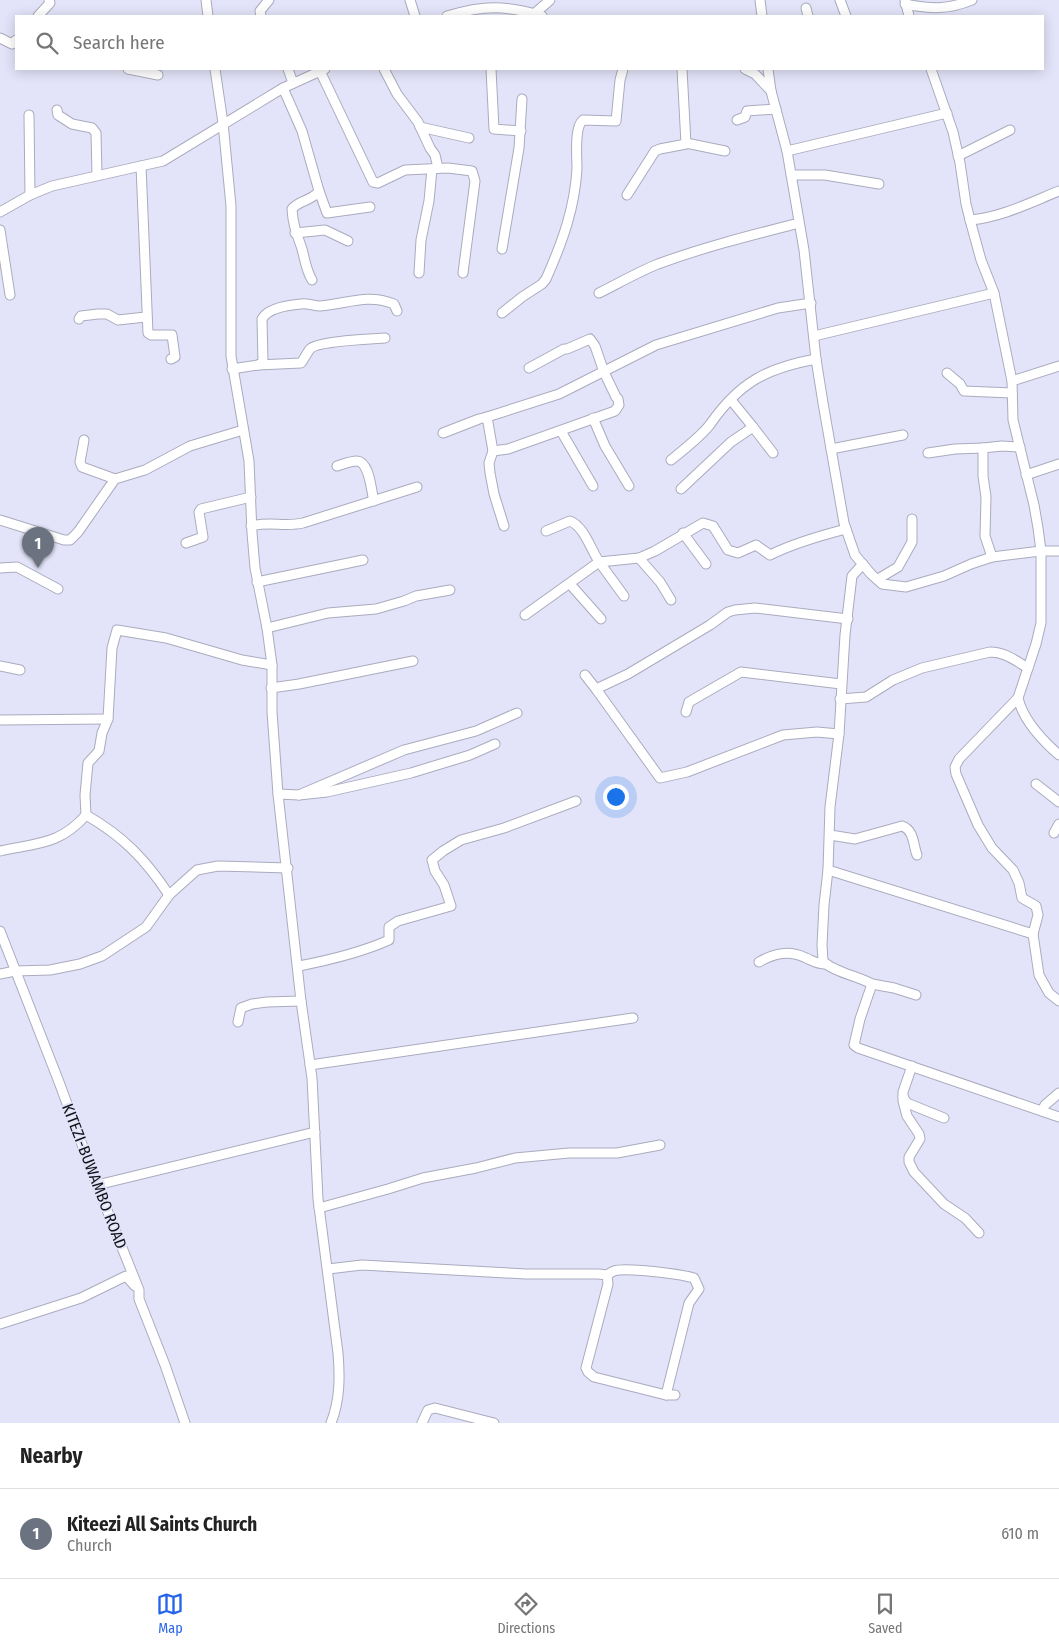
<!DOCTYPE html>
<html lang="en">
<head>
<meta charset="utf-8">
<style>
	:root { --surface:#fff; --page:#f6f6f6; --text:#222; --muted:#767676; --line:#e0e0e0; --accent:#2563eb }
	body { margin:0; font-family:"Fira Sans Condensed",sans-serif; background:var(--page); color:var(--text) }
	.you { position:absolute; left:615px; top:796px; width:18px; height:18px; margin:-12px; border:4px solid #fff; border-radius:50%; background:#1a73e8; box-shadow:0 0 0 8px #1a73e833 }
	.badge { display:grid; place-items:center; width:32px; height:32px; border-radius:50%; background:var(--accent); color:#fff; font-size:16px; font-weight:700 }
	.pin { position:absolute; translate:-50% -41px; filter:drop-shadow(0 1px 2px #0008) }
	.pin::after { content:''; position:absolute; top:26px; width:18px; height:15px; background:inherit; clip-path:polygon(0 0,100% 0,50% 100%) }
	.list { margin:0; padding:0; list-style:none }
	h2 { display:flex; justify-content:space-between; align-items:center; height:65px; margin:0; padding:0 20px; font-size:21px }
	h2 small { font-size:16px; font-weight:400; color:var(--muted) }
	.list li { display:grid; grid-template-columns:32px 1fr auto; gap:15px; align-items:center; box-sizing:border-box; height:90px; padding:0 20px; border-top:1px solid var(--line) }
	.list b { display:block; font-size:19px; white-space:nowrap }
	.list p { margin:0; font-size:16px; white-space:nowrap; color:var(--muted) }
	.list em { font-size:16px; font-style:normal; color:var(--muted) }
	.icon { flex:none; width:28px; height:28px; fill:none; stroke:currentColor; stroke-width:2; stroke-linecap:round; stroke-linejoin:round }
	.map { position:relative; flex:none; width:1059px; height:1423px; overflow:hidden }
	.search { position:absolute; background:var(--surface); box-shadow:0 2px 12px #0003; left:15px; right:15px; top:15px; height:55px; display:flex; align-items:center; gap:12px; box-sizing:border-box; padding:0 18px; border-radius:0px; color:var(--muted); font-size:19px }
	.sheet { height:155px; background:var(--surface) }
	nav { display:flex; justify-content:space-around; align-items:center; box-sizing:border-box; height:70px; border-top:1px solid var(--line); background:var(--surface); font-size:14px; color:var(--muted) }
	nav a { display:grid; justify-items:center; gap:2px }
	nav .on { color:var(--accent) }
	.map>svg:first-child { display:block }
</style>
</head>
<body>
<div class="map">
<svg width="1059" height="1423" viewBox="0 0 1059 1423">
	<rect width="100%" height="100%" fill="#e3e4f9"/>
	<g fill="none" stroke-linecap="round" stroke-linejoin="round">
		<defs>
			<g id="minor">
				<path d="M206 0 208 16"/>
				<path d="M410 0 415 16"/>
				<path d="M760 0 762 16"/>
				<path d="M840 0 846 16"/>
				<path d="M905 0 909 16"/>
				<path d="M905 4C932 9 947 10 972 0"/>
				<path d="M806 8 808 16"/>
				<path d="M534 14 550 0"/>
				<path d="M38 16 50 3 49 0"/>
				<path d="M261 16 260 11 269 0"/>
				<path d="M447 16C484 5 505 5 542 16"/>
				<path d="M0 38 12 44 16 40"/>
				<path d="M128 69 158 75"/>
				<path d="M215 69 223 123 231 206V356L249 461 252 533 255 568 267 628 272 665V712L278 794 301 1001 312 1078 318 1199 338 1353C340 1377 340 1400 331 1423"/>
				<path d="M288 69 293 83"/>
				<path d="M384 69 397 94 418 122 430 148 435 155 438 168"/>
				<path d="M491 69 494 129 521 131"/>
				<path d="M745 69 755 74 771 91 787 151 804 250 816 359 823 403 844 523 855 555 871 574 882 584 906 587 944 576 971 564 992 557 1041 551H1059"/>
				<path d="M768 69 771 91"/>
				<path d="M931 69 953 132 960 163 966 204 970 220 981 260 994 293 1012 381 1013 420 1034 505 1038 528 1041 551V623L1036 644 1018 698C1023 720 1042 740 1059 755"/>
				<path d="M320 71 373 182 378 183 405 170 448 168 472 171 475 181 463 273"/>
				<path d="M283 88 302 131 319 191C312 201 299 200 292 209 293 226 297 234 302 249 305 260 306 270 312 280"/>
				<path d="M57 110 58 115 72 124 92 128 96 133 97 175"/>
				<path d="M29 115 30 195"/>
				<path d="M737 120 745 117 747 111 776 109"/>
				<path d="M420 127 469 138"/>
				<path d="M686 143 725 151"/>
				<path d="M787 151 947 113"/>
				<path d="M958 156 1010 130"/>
				<path d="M141 166 148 333 151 335H172L175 357 171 359"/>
				<path d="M791 175H825L879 184"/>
				<path d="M319 191 327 213 370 207"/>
				<path d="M627 195 655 151 660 149 686 144 682 69"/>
				<path d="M0 212 30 195 52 186 163 161 283 88 325 69"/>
				<path d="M970 220C1002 217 1029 203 1059 191"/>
				<path d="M0 230 10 295"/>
				<path d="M295 233 325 230 348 241"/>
				<path d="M502 249 519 148 522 99"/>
				<path d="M419 273 421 240 429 201 432 169"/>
				<path d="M599 293C619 283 638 272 658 264 704 247 752 235 799 223"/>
				<path d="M502 313 522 297 542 284 546 279C562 243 575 208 577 168 577 157 574 127 583 120L616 121 620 80 623 69"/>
				<path d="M79 319 81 316 98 314H107L118 320 146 317"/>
				<path d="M814 336 994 293"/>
				<path d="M258 365 301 363C304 359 307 353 310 349 317 341 372 339 385 338"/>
				<path d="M232 369 258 365 263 362 262 319C268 308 289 305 301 304 307 303 314 306 320 306 347 304 367 293 394 304L397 311"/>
				<path d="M947 373 960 384 964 391 1012 393"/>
				<path d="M1012 381 1059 366"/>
				<path d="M593 418 605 446 629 486"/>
				<path d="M753 427 773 453"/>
				<path d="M561 431 593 486"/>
				<path d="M443 433 479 419 487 417"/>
				<path d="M84 440 80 462 82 467 115 479"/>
				<path d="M831 449 903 435"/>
				<path d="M493 451 508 449 615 411 619 405 618 399 616 397 604 372 595 346 590 339 567 349H564L529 368"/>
				<path d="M928 453 955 449 983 448"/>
				<path d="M671 460C682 451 704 434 711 423 740 382 767 368 816 359"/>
				<path d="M337 466C343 464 351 461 357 461 370 462 371 491 374 501"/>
				<path d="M1026 475 1059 464"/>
				<path d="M681 489 731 442 753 427 731 400"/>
				<path d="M0 520 64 540H70L78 532 115 479 145 470 190 446 243 430"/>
				<path d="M251 526C269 521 285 527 303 523L417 487"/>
				<path d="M504 526 494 494 490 473 489 463 493 451 487 417 559 394 656 345 778 308 811 303"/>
				<path d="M546 531 570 521C585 527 591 551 600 563 608 574 616 585 624 596"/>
				<path d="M683 533 706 564"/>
				<path d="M186 543 203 537 199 512 201 509 251 497"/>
				<path d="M992 557 985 536 986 497 983 476V448L1002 446 1020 447"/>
				<path d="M639 558 660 582 671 600"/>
				<path d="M863 564 852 576 845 635 839 734 830 807 828 870 824 905 822 945 823 961C833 972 858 976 872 984L860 1019 854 1045 858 1048 1059 1117"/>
				<path d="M0 568 17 567 58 589"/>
				<path d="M878 579 898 567 912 542V519"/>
				<path d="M257 582 363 560"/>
				<path d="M570 584 601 619"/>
				<path d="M525 615 599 562 639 558 655 551 703 523 713 526 728 550 738 553 756 545 770 555C794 543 819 536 846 529"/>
				<path d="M267 628 328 613 376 609 404 601 416 596 450 590"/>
				<path d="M0 666 20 670"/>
				<path d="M585 675 596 689 628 674 710 625 728 612 735 610 755 608 848 619"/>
				<path d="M271 688 299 684 413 661"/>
				<path d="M596 689 660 778 687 772 783 735 817 732 839 734"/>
				<path d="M1018 698 959 759 955 767 956 774 978 825 992 848 1013 870 1019 883 1022 898 1036 906 1038 915 1033 934 1039 975 1049 993 1059 1001"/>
				<path d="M840 699 866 697 893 680 922 668 990 652C1005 652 1016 661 1028 668"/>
				<path d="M686 712 689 702 741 672 841 684"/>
				<path d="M0 720 108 719"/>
				<path d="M1036 784 1059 802"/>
				<path d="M278 794 299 795 327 792 411 773 470 755 495 744"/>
				<path d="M299 795 404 750 476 731 517 713"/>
				<path d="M1054 833 1059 824"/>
				<path d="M830 835 855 839 902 826C914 830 913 844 917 855"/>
				<path d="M0 851C36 843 60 845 86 815"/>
				<path d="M828 870 1033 934"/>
				<path d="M169 895C146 860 123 836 86 815L85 795 88 763 99 751 102 733 108 719 112 648 117 630 166 638 242 660 272 665"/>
				<path d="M0 931 59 1082 97 1185 139 1290V1299L165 1365 185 1423"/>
				<path d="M759 962C775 953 789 950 806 958 813 961 817 964 825 964"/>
				<path d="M299 966C330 960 360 953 389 940V927L398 921 451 906 444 885 435 871 432 860 443 851 461 840 504 828 576 801"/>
				<path d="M0 974 15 971 50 970 80 964 102 956 146 927 169 895 197 870 218 866 288 868"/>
				<path d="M872 984 894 988 916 995"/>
				<path d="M238 1022 241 1008 252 1004 267 1002 301 1001"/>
				<path d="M310 1065 633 1018"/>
				<path d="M912 1066 903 1092V1101L907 1116 919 1134 920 1139 909 1157V1162L914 1172 944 1204 965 1218 979 1233"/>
				<path d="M903 1097 907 1103 944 1118"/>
				<path d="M1042 1111 1045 1105 1059 1093"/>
				<path d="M97 1185 315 1132"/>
				<path d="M319 1208 388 1189 423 1178 476 1168 515 1158 569 1153H617L660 1145"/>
				<path d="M328 1269 362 1265 526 1274H598L607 1275 608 1284 586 1368 588 1372 594 1377 666 1395H675"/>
				<path d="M607 1275C609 1274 611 1272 614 1271 626 1267 680 1274 694 1278L699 1289 689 1303 666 1395"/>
				<path d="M0 1324 81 1298 126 1276 135 1286"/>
				<path d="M422 1423 428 1410 435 1408 494 1423"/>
			</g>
		</defs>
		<use href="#minor" stroke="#aaabbe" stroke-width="11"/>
		<use href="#minor" stroke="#fff" stroke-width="9"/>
	</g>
	<g text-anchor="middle" stroke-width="4" stroke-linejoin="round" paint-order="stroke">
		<g font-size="16" fill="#111218" stroke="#e3e4f9">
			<text transform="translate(95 1176) rotate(69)" y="6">KITEZI-BUWAMBO ROAD</text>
		</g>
	</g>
</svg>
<div class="you"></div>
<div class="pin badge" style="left:38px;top:568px;background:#6b7280">1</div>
<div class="search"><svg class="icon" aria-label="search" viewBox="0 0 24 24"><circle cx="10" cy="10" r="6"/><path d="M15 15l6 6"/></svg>Search here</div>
</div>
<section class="sheet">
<h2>Nearby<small></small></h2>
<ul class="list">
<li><span class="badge" style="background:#6b7280">1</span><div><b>Kiteezi All Saints Church</b><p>Church</p></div><em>610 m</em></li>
</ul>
</section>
<nav>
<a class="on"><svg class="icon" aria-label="map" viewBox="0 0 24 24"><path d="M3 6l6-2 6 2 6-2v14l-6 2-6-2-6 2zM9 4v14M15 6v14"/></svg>Map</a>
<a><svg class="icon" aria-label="directions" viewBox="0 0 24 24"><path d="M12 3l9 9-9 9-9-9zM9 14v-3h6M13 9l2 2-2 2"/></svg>Directions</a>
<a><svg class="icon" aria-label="saved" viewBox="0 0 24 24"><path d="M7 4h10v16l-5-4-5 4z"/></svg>Saved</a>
</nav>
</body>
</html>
